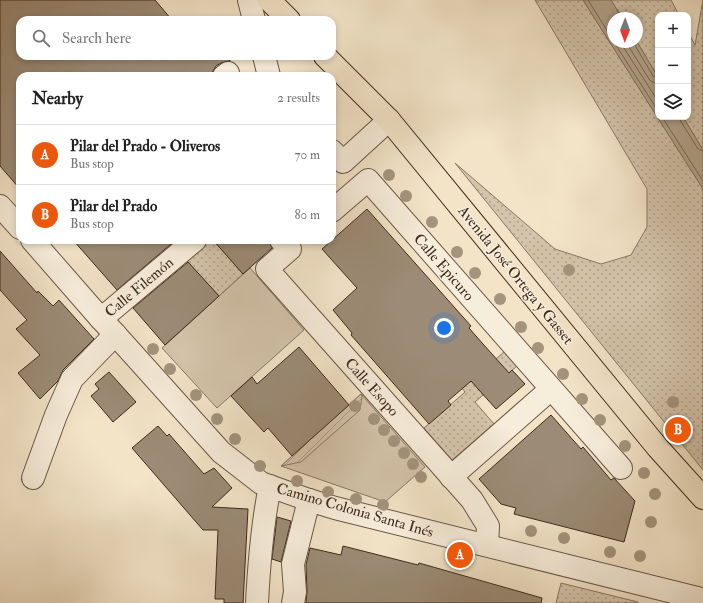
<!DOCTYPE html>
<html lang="en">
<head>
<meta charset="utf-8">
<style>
	:root { --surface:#fff; --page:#f6f6f6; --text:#222; --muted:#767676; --line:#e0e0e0; --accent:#ea580c }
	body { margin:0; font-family:"IM FELL Double Pica",serif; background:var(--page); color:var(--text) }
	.controls { position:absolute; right:12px; top:12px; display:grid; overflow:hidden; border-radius:8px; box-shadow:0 2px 6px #0003 }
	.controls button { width:36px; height:36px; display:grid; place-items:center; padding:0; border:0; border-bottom:1px solid var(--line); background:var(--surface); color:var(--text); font:20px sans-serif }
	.compass { position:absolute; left:607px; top:12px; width:36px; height:36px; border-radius:50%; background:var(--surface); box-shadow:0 2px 6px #0003; rotate:181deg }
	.you { position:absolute; left:444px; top:328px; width:14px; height:14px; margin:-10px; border:3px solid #fff; border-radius:50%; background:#1a73e8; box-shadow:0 0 0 6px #1a73e833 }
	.badge { display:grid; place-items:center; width:26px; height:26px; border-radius:50%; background:var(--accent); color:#fff; font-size:13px; font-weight:700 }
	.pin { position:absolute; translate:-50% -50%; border:2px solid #fff; box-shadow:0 1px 4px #0006 }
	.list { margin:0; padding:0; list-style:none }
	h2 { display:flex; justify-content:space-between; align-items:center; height:52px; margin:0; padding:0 16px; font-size:17px }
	h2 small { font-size:13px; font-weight:400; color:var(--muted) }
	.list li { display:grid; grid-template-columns:26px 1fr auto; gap:12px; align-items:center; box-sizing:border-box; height:60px; padding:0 16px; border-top:1px solid var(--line) }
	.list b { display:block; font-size:15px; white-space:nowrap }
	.list p { margin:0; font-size:13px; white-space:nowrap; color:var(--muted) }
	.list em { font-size:13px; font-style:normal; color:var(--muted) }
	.icon { flex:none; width:22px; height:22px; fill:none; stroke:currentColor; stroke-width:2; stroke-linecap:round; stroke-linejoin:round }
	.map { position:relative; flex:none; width:703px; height:603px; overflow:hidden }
	.search { position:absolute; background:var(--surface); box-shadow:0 2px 6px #0003; left:16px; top:16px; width:320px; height:44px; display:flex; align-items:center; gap:10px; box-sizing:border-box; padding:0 14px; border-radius:12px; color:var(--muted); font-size:15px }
	.panel { position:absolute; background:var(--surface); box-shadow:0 2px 6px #0003; left:16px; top:72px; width:320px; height:172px; border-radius:12px }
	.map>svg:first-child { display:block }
</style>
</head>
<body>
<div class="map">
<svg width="703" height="603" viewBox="0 0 703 603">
	<defs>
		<pattern id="grass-dots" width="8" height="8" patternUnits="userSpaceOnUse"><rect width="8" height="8" fill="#d4c4ab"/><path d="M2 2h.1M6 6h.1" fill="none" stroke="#ad9f8b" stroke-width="1.8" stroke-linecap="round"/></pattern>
		<pattern id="garden-furrows" width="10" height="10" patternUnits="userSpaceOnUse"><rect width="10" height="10" fill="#d4c4ab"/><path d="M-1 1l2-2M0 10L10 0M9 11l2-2" fill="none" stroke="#ad9f8b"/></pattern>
	</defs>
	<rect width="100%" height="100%" fill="#f3e4c8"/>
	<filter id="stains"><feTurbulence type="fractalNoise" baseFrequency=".005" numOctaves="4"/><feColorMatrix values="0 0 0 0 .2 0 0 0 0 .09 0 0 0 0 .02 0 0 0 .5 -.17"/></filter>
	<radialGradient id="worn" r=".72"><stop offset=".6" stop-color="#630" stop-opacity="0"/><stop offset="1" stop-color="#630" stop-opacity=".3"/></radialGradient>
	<g fill="url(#grass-dots)" stroke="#897764">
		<path d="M535 0H583L703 189V470L455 163 555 249 601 264 631 255 647 227V189Z"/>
		<path d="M611 0H671L679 15H658V77L637 42V18H622Z"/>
		<path d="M703 0V150L683 117H688V32L695 45Z"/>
		<path d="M207 240H213L243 274 219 296 186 260Z"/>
		<path d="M504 352 517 366 475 402 494 424 452 460 424 428 465 392 462 388Z"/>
		<path d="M561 583 638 602V603H556Z"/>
	</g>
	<g fill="#d4c4ab" stroke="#897764">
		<path d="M250 268 304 330 217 408 162 348Z"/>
		<path d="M361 394 425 467 385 502 281 466Z"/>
	</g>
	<path fill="url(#garden-furrows)" stroke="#897764" d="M361 394 362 396 360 410 301 462 281 466Z"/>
	<path fill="#b5a58e" stroke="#857461" d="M583 0H611L622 18H613V42H637L658 77V117H683L703 150V189Z"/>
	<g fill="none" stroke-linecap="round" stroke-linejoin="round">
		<g stroke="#7a6856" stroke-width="1">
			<path d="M588 0 613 40"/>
			<path d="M614 42 658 111"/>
			<path d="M620 42 658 101"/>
			<path d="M628 42 629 47 649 79 652 82 658 83"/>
			<path d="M633 42 653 76 658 78"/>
			<path d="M662 117 703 181"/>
			<path d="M680 117V120L698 149 703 151"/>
		</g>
	</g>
	<g fill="#9c8b76" stroke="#3e2a1d">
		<path d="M0 0H155L172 20H20V56H235L229 61 221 63 216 66 213 71 211 76H20V189L0 166Z"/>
		<path d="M367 209 471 326 469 328 483 344 509 373 512 370 525 384 496 409 471 381 448 401 451 405 429 424 351 335 352 333 333 310 357 288 322 249Z"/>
		<path d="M73 240H167L171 244 117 290Z"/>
		<path d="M213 240H269L272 248 243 274Z"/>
		<path d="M0 251 37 293 38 291 53 306 59 300 94 339 63 370 58 381 40 399 18 373 40 355 16 329 27 320 0 290Z"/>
		<path d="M188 262 219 296 165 345 133 308Z"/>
		<path d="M299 347 349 405 292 456 268 428 264 432 231 396 252 377 257 384Z"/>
		<path d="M109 372 136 402 113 422 91 396 99 389 95 384Z"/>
		<path d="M551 415 581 449 583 447 611 480 614 478 635 501 624 542 514 514 516 508 501 504 479 479Z"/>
		<path d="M158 426 167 436 169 434 204 474 214 468 232 488 212 507 248 509 243 603H224V599H215L218 530H203L132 448Z"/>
		<path d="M277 517 291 521 281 562 272 559Z"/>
		<path d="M343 546 418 565 419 563 542 598 541 603H306L307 591 306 565 310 548 341 555Z"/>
	</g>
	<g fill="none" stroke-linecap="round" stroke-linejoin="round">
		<defs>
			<g id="minor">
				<path d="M249 0 254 20"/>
				<path d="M264 56 269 76"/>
				<path d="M224 76 228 73"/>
				<path d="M332 151 343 162 389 120"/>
				<path d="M0 206 20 228"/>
				<path d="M332 211 368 180 621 468"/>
				<path d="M32 240 101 319 115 334 221 452 261 483 309 500 335 508 697 598 703 602"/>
				<path d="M281 240 290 249 267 269 472 500 488 526 487 545"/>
				<path d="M101 319 195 240"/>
				<path d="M451 477 551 389"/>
				<path d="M33 478 56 415 72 379 105 345 115 334"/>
				<path d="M257 603C259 564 262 525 270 486"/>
				<path d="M293 603 295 592 293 564 309 500"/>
			</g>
			<g id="major">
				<path d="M269 0 289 20"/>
				<path d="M325 56 389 120 658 448 703 498"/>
			</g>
		</defs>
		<use href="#minor" stroke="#6b5848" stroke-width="24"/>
		<use href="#major" stroke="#3e2a1d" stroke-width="24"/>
		<use href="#minor" stroke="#f7eddb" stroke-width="22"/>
		<use href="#major" stroke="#f3e4c8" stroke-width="22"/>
	</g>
	<g fill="#a4937d">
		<circle cx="389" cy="175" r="6"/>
		<circle cx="406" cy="196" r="6"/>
		<circle cx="432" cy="222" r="6"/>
		<circle cx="457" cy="252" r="6"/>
		<circle cx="569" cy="270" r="6"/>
		<circle cx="475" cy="273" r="6"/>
		<circle cx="500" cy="299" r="6"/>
		<circle cx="521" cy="327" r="6"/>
		<circle cx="538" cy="348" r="6"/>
		<circle cx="153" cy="349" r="6"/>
		<circle cx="170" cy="369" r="6"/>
		<circle cx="563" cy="374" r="6"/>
		<circle cx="196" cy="395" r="6"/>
		<circle cx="582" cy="399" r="6"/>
		<circle cx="673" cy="402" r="6"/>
		<circle cx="355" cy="406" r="6"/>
		<circle cx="217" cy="419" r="6"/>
		<circle cx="374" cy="419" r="6"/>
		<circle cx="600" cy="420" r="6"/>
		<circle cx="384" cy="430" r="6"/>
		<circle cx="235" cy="439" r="6"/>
		<circle cx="394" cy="441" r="6"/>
		<circle cx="625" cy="446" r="6"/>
		<circle cx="404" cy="453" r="6"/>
		<circle cx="413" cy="464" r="6"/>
		<circle cx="260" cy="466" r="6"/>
		<circle cx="644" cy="473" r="6"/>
		<circle cx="421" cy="477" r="6"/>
		<circle cx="297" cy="481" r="6"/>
		<circle cx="328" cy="492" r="6"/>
		<circle cx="655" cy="494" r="6"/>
		<circle cx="356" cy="499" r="6"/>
		<circle cx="383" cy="505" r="6"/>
		<circle cx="651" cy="522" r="6"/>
		<circle cx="531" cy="531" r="6"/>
		<circle cx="564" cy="538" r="6"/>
		<circle cx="610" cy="552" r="6"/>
		<circle cx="640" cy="556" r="6"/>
	</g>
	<g text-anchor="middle" stroke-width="3" stroke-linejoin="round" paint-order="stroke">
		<g font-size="15" fill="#3e2a1d" stroke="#f7eddb">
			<text transform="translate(444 267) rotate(49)" y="5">Calle Epicuro</text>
			<text transform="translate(516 275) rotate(51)" y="5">Avenida José Ortega y Gasset</text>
			<text transform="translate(139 287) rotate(-40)" y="5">Calle Filemón</text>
			<text transform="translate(372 387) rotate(48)" y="5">Calle Esopo</text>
			<text transform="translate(355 510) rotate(16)" y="5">Camino Colonia Santa Inés</text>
		</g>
	</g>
	<rect width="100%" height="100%" filter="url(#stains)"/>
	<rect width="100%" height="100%" fill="url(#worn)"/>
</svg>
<div class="controls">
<button>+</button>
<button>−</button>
<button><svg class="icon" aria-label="layers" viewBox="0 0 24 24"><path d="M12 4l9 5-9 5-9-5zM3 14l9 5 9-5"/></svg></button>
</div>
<svg class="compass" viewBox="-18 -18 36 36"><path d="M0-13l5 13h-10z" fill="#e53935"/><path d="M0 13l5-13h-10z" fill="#767676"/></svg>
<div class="you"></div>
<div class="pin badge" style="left:460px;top:555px">A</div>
<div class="pin badge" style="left:678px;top:430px">B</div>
<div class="search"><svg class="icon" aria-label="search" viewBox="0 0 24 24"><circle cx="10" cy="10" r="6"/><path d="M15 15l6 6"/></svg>Search here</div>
<section class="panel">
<h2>Nearby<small>2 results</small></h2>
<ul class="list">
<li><span class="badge">A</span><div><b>Pilar del Prado - Oliveros</b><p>Bus stop</p></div><em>70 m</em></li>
<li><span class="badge">B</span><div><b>Pilar del Prado</b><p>Bus stop</p></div><em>80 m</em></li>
</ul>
</section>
</div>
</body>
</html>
